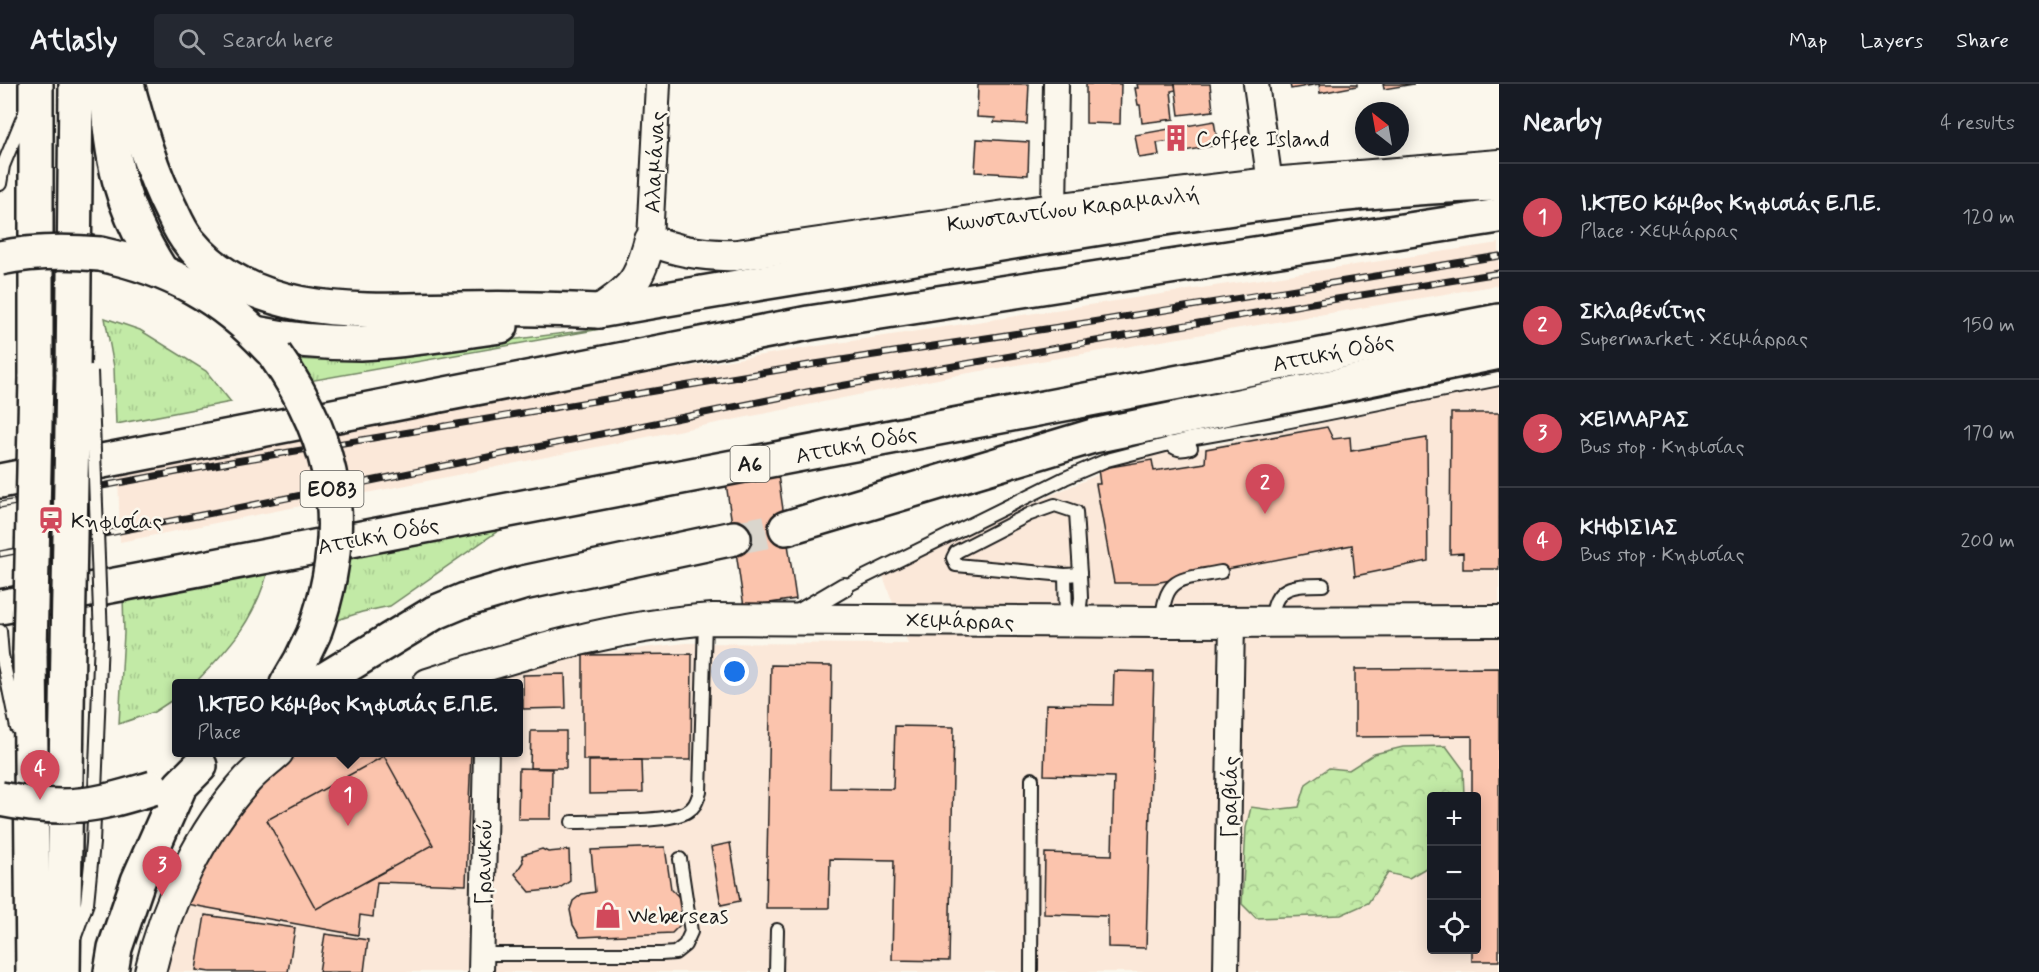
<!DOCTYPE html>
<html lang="en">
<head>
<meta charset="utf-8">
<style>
	:root { --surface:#171b24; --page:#242831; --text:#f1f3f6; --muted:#9ea1a6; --line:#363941; --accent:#d1495b }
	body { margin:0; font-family:Mynerve,sans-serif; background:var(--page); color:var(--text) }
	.controls { position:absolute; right:18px; bottom:18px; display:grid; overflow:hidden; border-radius:6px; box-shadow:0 3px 15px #0003 }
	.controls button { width:54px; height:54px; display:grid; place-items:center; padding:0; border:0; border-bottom:2px solid var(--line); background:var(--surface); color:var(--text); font:30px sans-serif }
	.compass { position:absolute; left:1355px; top:18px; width:54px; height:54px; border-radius:50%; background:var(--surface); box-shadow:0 3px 15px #0003; rotate:329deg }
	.you { position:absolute; left:735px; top:588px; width:21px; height:21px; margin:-15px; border:4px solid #fff; border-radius:50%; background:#1a73e8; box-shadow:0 0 0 9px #1a73e833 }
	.badge { display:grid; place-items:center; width:39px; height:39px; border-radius:50%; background:var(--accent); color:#fff; font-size:20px; font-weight:700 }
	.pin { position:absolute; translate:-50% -50px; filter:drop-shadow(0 2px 3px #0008) }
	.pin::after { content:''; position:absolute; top:32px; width:21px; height:18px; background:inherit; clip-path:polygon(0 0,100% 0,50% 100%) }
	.popup { position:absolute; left:172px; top:595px; width:351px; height:78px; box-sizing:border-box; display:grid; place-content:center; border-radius:6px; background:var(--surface); filter:drop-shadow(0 2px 4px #0005); font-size:20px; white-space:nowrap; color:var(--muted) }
	.popup b { font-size:22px; color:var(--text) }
	.popup::after { content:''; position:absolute; left:50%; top:100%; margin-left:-12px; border:12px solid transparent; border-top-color:var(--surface) }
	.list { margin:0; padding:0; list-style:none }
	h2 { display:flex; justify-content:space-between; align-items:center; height:78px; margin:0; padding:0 24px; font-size:26px }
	h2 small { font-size:20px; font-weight:400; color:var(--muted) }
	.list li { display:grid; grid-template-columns:39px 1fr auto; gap:18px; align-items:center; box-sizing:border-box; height:108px; padding:0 24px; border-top:2px solid var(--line) }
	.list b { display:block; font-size:22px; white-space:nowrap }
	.list p { margin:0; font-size:20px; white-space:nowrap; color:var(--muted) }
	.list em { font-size:20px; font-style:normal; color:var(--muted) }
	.icon { flex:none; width:33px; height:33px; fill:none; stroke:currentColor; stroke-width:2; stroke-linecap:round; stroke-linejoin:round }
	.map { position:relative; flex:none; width:1499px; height:888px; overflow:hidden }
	header { display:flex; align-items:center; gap:36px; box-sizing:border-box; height:84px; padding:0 30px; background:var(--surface); border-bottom:2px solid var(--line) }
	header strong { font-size:28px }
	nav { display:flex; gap:33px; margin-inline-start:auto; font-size:21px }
	.search { width:420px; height:54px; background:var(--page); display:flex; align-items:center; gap:15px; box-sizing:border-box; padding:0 21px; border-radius:6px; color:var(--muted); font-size:22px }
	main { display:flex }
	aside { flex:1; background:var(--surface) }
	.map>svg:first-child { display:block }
</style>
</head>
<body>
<header>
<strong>Atlasly</strong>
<div class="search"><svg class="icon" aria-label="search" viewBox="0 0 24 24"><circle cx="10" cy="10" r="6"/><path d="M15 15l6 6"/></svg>Search here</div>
<nav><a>Map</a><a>Layers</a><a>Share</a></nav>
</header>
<main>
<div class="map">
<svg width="1499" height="888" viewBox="0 0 1499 888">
	<defs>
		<pattern id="grass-tufts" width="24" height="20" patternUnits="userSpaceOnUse" patternTransform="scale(1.5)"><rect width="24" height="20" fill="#c2eaa6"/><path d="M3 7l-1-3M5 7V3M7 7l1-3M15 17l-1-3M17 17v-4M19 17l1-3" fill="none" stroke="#a6c88e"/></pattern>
		<pattern id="forest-crowns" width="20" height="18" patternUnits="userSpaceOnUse" patternTransform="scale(1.5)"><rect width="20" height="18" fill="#c2eaa6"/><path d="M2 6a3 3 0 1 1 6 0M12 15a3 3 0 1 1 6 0" fill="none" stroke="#a6c88e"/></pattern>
	</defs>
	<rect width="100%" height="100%" fill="#fbf7ec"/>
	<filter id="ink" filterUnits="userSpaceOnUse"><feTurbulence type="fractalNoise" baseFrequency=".0167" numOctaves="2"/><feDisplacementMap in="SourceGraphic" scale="12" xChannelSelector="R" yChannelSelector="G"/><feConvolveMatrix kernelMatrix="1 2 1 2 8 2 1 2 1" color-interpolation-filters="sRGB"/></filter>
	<g filter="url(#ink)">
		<g fill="#fbe8d9" fill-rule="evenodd">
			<path d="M1499 159V201L963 290 120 458 118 388 538 307 818 262Z"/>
			<path d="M1499 302V888H159L186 810 297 669 519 668V600L481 599 537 581 583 571 686 559 908 560 883 492 969 447 1170 359 1201 364ZM1432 712H1476V866H1432Z"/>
		</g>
		<g fill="url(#grass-tufts)" stroke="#6f8361" stroke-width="1.5">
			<path d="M105 234 140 246 206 287 231 318 116 340 114 283Z"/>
			<path d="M606 244 298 299 281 274 315 276 357 275Z"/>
			<path d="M524 438 498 447 390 522 362 528 325 540 338 469Z"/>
			<path d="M269 484C254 537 232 561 195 599L177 600V613L154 628 119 640 124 549 123 512Z"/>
		</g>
		<path fill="url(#forest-crowns)" stroke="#6f8361" stroke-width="1.5" d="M1446 662 1463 685 1464 712H1432L1431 781 1409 794 1388 789 1368 819 1341 831 1256 834 1242 820 1246 744 1251 723 1272 726 1299 723 1306 700 1329 684 1349 686 1374 670 1403 663Z"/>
		<g fill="#fbc4ad" stroke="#1c1c1c" stroke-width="1.5">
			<path d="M978 0H1029L1027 40 994 38 995 34 977 33Z"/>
			<path d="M1086 0H1121L1120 40 1086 39Z"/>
			<path d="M1137 0H1175L1176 6 1171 7 1174 35 1142 39 1140 21H1138L1135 4H1138Z"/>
			<path d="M1175 0H1210L1213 27 1179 31Z"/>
			<path d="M1290 0H1357V2L1320 9 1319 0 1291 5Z"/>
			<path d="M1383 0H1414L1384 5Z"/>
			<path d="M1214 37 1218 61 1179 68 1178 64 1172 65 1171 57 1157 59 1159 71 1139 74 1135 51Z"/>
			<path d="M977 55 1029 58 1028 91 975 88Z"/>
			<path d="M1451 329H1499V485H1463V469L1450 470Z"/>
			<path d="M1327 343 1333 355 1350 353 1351 367 1427 354 1428 477 1355 492 1352 461 1155 499H1114L1096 400H1100L1098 385 1152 376 1154 387 1205 379 1206 365Z"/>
			<path d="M778 391 796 515 744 523 726 399Z"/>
			<path d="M692 570 691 676H583V571Z"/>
			<path d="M771 581 832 582 830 704 893 705 895 642 954 643 949 877 892 876 894 776 830 775 829 824H766Z"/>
			<path d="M1499 584V877H1472V866H1476V712H1472V652L1355 653V585Z"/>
			<path d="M1114 587 1154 588 1146 864 1108 863V832L1044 830 1045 769 1112 771 1114 693 1044 691 1046 620 1113 621Z"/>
			<path d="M565 590 566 624 523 625V591Z"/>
			<path d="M531 647H566V684H530Z"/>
			<path d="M297 668H471L466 801 377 798 373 833 360 831 358 851 186 820 215 760 241 723 289 673Z"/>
			<path d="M384 672 433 761 316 825 267 736Z"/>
			<path d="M642 676 643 709 589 710V677Z"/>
			<path d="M519 684 552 685 551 735H518Z"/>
			<path d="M730 759 740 817 721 821 711 763Z"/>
			<path d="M665 763 671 805 679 813 682 830 680 841 672 849 580 853 573 841 570 826 573 817 582 810 595 808 591 766Z"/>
			<path d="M542 765 548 768 569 766 570 797 558 805 530 808 515 790 523 778 522 771Z"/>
			<path d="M205 831 295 844 288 888H210L196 886Z"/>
			<path d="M325 850 368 856 364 888H319Z"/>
		</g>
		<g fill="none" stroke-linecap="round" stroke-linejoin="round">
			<path stroke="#dad6cd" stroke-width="33" stroke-dasharray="33 16" stroke-linecap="butt" d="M734 454 786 444"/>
			<defs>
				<g id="service">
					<path d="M0 100 3 82 26 26"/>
					<path d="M1170 359C1175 367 1183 366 1191 364"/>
					<path d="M1055 421 1076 428 1080 490 1065 491 956 481 953 474 956 468 1030 430Z"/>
					<path d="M1065 491 1066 537"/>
					<path d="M844 503 1065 394 1107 376 1189 355 1285 338 1499 295"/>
					<path d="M1078 537 1081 514 1080 490"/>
					<path d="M1272 537C1273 501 1293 501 1323 501"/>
					<path d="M1162 538C1164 491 1181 496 1221 488"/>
					<path d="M0 547 2 571 17 644"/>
					<path d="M572 738C597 737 670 739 688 727 696 722 697 716 700 708L705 537"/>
					<path d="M75 852 87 819 93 759 101 554"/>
					<path d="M481 870H661L675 869 685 861 691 848 680 775"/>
					<path d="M776 888 777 846"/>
					<path d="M1031 888 1032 695"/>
				</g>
				<path id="pedestrian" d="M793 533 844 503"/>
				<g id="minor">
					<path d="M1256 0 1270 99"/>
					<path d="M1054 125 1056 0"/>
					<path d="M650 156 658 0"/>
					<path d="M481 888 486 668"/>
					<path d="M1226 888 1232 537"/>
				</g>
				<g id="tertiary">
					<path d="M598 227C633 204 639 197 650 156 678 168 707 172 737 171L1054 125 1270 99 1499 81"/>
					<path d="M428 600C519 570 617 541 713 535L1162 538 1499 537"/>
					<path d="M150 888C165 821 201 747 247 696 256 686 268 677 278 668"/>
				</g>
				<g id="primary">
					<path d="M107 0C110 75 120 122 161 187"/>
					<path d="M127 0C139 44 151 87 172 128 177 139 182 150 190 159 254 238 371 226 462 225 507 224 553 225 598 227"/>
					<path d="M100 170C170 185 221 212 270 265"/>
					<path d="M255 249C289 256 326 259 360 259 407 257 455 248 501 242"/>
					<path d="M73 290 76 0"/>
					<path d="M36 294V0"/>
					<path d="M30 568 33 888"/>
					<path d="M287 600 301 576 314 549"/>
					<path d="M63 888 68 561"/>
					<path d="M111 888 115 864 138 797 180 702 200 682"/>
				</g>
				<g id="motorway">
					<path d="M598 227C742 201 887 179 1031 155 1186 130 1342 104 1499 100"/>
					<path d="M0 397 809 239 1499 132"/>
					<path d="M786 444 1093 352 1499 268"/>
					<path d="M0 523 1499 237"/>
					<path d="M317 600 434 529 465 516 523 499 734 454"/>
				</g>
			</defs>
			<use href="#service" stroke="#1c1c1c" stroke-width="16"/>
			<use href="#pedestrian" stroke="#1c1c1c" stroke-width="22"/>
			<use href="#minor" stroke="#1c1c1c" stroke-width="28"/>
			<use href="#tertiary" stroke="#1c1c1c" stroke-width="34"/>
			<use href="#primary" stroke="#1c1c1c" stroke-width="38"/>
			<use href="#motorway" stroke="#1c1c1c" stroke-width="38"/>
			<use href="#service" stroke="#fbf7ec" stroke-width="12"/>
			<use href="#pedestrian" stroke="#fbf7ec" stroke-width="18"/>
			<use href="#minor" stroke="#fbf7ec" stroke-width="24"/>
			<use href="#tertiary" stroke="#fbf7ec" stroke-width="30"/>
			<use href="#primary" stroke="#fbf7ec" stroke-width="33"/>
			<use href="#motorway" stroke="#fbf7ec" stroke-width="33"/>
			<defs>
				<g id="rail">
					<path d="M0 421 236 377 815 280 1092 238 1499 172"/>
					<path d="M0 470 243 423 817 306 1312 219 1499 189"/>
				</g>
			</defs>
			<use href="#rail" stroke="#1c1c1c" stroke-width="7"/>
			<use href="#rail" stroke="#fbf7ec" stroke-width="4.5" stroke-dasharray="14" stroke-linecap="butt"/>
			<defs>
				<path id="service-bridge" d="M91 287 101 554"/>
				<g id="primary-bridge">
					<path d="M0 174C33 167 66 167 100 170"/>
					<path d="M275 271C338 360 351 446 314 549"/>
					<path d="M68 561 73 290"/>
					<path d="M30 568 36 294"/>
					<path d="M0 715C25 720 54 724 80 721 105 719 129 711 153 704"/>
				</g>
			</defs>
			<use href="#service-bridge" stroke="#1c1c1c" stroke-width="16" stroke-linecap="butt"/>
			<use href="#primary-bridge" stroke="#1c1c1c" stroke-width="38" stroke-linecap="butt"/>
			<use href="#service-bridge" stroke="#fbf7ec" stroke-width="12"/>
			<use href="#primary-bridge" stroke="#fbf7ec" stroke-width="33"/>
		</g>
	</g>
	<defs>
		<symbol id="building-bare" viewBox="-9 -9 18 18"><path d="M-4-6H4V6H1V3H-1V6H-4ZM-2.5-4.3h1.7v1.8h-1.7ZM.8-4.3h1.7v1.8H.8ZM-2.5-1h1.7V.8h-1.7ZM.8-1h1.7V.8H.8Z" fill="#d1495b" stroke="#fbf7ec" stroke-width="2.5" paint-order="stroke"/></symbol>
		<symbol id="station-bare" viewBox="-9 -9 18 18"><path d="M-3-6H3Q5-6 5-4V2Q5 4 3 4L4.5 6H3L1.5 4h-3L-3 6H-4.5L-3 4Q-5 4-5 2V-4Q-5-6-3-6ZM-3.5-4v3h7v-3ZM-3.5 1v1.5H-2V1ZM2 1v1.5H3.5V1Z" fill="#d1495b" stroke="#fbf7ec" stroke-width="2.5" paint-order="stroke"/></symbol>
		<symbol id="shop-bare" viewBox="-9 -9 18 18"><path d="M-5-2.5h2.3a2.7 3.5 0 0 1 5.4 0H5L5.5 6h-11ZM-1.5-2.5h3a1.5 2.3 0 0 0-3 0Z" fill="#d1495b" stroke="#fbf7ec" stroke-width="2.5" paint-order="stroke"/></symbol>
	</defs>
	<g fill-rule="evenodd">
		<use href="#building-bare" x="1157" y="35" width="38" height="38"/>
		<use href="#station-bare" x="32" y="417" width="38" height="38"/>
		<use href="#shop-bare" x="589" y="812" width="38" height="38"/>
	</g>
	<g text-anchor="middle" stroke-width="5" stroke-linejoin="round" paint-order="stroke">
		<g fill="#fbf7ec" stroke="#5f5e5a" stroke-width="1.5">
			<rect x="730.5" y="362" width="39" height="36" rx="4.5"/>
			<rect x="300.5" y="387" width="63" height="36" rx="4.5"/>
		</g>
		<g font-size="21" font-weight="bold" fill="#1c1c1c">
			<text x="750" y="387">Α6</text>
			<text x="332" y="412">ΕΟ83</text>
		</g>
		<g font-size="22" fill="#1c1c1c" stroke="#fbf7ec" text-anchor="start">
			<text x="1196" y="62">Coffee Island</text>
			<text x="71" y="444">Κηφισίας</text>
			<text x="628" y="839">Weberseas</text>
		</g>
		<g font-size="22" fill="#1c1c1c" stroke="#fbf7ec">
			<text transform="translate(654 78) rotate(-87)" y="8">Αλαμάνας</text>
			<text transform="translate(1073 124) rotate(-7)" y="8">Κωνσταντίνου Καραμανλή</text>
			<text transform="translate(1333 268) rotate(-11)" y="8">Αττική Οδός</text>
			<text transform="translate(856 360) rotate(-11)" y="8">Αττική Οδός</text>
			<text transform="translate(378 451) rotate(-11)" y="8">Αττική Οδός</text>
			<text transform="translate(960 536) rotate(1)" y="8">Χειμάρρας</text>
			<text transform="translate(1229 713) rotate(-89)" y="8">Γραβιάς</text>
			<text transform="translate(483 778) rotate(-89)" y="8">Γρανικού</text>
		</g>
	</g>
</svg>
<div class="controls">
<button>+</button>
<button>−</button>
<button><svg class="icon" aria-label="locate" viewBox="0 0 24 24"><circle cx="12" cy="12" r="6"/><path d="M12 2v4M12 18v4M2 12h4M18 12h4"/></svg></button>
</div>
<svg class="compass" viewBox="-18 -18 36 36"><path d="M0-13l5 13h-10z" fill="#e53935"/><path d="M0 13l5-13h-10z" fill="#9ea1a6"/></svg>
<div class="you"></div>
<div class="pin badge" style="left:348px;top:742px">1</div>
<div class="popup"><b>Ι.ΚΤΕΟ Κόμβος Κηφισιάς Ε.Π.Ε.</b>Place</div>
<div class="pin badge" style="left:1265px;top:430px">2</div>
<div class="pin badge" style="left:162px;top:812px">3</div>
<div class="pin badge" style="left:40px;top:716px">4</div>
</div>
<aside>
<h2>Nearby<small>4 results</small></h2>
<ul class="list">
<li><span class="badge">1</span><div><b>Ι.ΚΤΕΟ Κόμβος Κηφισιάς Ε.Π.Ε.</b><p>Place · Χειμάρρας</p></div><em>120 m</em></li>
<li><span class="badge">2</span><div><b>Σκλαβενίτης</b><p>Supermarket · Χειμάρρας</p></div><em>150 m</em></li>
<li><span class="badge">3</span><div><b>ΧΕΙΜΑΡΑΣ</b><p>Bus stop · Κηφισίας</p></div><em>170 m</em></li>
<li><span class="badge">4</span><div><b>ΚΗΦΙΣΙΑΣ</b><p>Bus stop · Κηφισίας</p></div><em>200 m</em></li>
</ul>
</aside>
</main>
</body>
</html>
